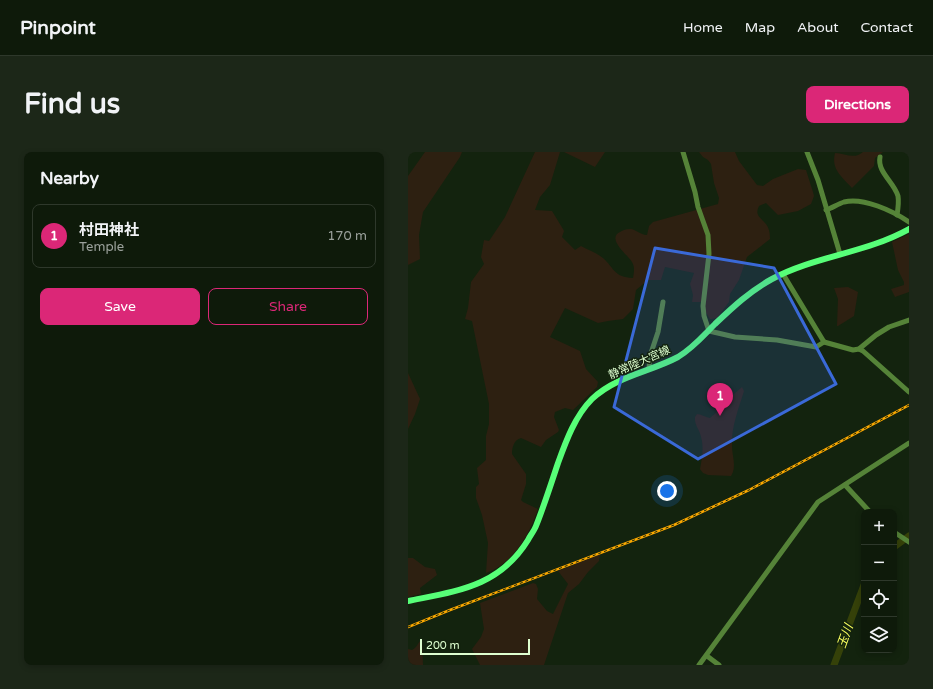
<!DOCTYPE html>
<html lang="en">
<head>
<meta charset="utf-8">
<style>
	:root { --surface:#0e1a0a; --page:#1c2718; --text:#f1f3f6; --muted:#9ba19c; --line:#2e382b; --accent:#db2777 }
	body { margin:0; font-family:"Varela Round","Noto Sans JP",sans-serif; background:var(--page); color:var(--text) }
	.controls { position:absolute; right:12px; bottom:12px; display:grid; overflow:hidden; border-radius:8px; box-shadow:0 2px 6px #0003 }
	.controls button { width:36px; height:36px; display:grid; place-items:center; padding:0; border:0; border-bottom:1px solid var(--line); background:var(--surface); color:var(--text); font:20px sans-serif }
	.scale { position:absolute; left:12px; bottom:10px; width:110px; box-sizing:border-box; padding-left:4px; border:2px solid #deffd0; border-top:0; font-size:11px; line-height:14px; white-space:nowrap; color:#deffd0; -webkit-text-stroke:3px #13230e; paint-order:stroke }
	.you { position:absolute; left:259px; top:339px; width:14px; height:14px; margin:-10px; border:3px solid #fff; border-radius:50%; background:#1a73e8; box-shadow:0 0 0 6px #1a73e833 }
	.badge { display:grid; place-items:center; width:26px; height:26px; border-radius:50%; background:var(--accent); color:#fff; font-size:13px; font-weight:700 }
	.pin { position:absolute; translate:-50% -33px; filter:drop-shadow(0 1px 2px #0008) }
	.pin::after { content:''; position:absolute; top:21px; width:14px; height:12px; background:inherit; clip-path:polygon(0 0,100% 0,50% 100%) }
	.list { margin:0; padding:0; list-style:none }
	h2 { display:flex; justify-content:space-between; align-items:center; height:52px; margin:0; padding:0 16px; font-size:17px }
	h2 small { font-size:13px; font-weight:400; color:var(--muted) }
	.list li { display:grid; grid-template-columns:26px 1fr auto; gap:12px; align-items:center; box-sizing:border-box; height:64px; margin:0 8px 8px; padding:0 8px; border:1px solid var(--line); border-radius:8px }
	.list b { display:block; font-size:15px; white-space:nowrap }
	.list p { margin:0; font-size:13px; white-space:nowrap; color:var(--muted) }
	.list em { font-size:13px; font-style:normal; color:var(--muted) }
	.actions { display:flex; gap:8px; padding:12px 16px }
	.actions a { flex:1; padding:9px 0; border:1px solid var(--accent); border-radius:8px; text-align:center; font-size:14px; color:var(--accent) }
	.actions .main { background:var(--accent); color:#fff }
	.icon { flex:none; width:22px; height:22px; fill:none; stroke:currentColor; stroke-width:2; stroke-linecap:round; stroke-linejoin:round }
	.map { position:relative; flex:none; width:501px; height:513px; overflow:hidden; border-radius:8px }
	header { display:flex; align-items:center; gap:24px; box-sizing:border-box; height:56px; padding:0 20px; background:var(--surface); border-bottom:1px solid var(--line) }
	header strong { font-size:19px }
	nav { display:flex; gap:22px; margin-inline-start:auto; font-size:14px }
	.intro { display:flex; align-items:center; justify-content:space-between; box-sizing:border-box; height:96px; padding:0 24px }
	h1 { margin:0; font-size:28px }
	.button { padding:10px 18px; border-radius:8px; background:var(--accent); color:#fff; font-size:14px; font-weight:700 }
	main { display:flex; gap:24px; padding:0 24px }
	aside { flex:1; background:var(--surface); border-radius:8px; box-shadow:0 2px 6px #0003 }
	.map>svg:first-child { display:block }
</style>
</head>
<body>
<header>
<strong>Pinpoint</strong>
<nav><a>Home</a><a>Map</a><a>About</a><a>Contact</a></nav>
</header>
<div class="intro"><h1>Find us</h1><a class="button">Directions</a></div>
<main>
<aside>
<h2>Nearby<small></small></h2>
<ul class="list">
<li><span class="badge">1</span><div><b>村田神社</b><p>Temple</p></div><em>170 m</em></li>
</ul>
<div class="actions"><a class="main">Save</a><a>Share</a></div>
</aside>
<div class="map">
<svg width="501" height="513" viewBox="0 0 501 513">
	<rect width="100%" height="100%" fill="#13230e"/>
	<g fill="#2d2011">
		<path d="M17 0H54L52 5 15 60 11 83 12 107 0 113V24Z"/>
		<path d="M127 0H152L142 33 132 45 127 58 144 59 155 77 156 79 154 85 167 98 173 94C180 98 189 101 195 106 207 117 206 125 225 126 226 120 227 115 224 110 220 103 198 87 212 80 215 78 218 77 222 77 228 77 232 83 239 83L241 74 245 70 310 52 311 46 306 31 303 12 300 8 295 5 291 0H327L331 9 349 33 355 34 365 27 390 17 398 18 405 40 406 44 403 52 390 59 370 63 358 51 351 54C347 63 351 64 357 71 361 75 362 81 362 87L339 105 331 128 322 142 321 150 309 166 304 167H302L297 159V150H284L285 143 282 132 286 121 257 115 253 128H240L228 138 225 157 215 167 200 169 190 171 157 156 142 185 172 199 178 217 190 230 189 235 165 258 157 256 147 260 146 265 151 278 150 280 138 288 133 295 113 286C106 288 104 295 104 302L118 322V332L113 348 115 350 130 357C121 383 106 411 78 421L80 391 74 363 68 346V335L71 332 69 316 78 308V284L81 272V252L64 169 57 167 60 156 63 130 76 112 73 105 76 88 81 89 97 65Z"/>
		<path d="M156 0H197L187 15Z"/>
		<path d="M455 0H475L467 6 466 14 444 36C433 24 423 17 427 1 437 1 446 8 455 0Z"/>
		<path d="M501 82V140L487 145 483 137 496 133V130L490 118 484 90Z"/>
		<path d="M440 135 450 140 446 164 430 174H429L430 147 426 136Z"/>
		<path d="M0 221 12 247 7 262 0 277Z"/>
		<path d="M334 235 336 239C331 256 323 275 324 294 324 304 329 315 323 324L300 323 295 321 292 317C294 307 296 295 293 285 292 278 286 273 287 265L289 262C293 262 297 265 302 266L311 258 310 247 326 242Z"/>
		<path d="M192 402 191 409 180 420 171 432 160 441 136 513H72L64 497 73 485 76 477 72 451 125 431 128 432 130 437 129 447 139 459 145 462 160 432 150 419Z"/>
		<path d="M0 406H5L17 415 27 417 29 423 12 436 13 442 0 445Z"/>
		<path d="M14 487 15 513H0V497L4 498C9 496 10 490 14 487Z"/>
	</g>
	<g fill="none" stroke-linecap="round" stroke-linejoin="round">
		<g stroke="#354109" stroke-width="7">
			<path d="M486 395 501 384"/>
			<path d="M426 513 456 433"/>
		</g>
		<g stroke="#558338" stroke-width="5">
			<path d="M275 0 287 40 290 55 300 83 301 102 295 154 296 164 301 179 327 185 369 188 408 195 416 190"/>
			<path d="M399 0 410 28 432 102"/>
			<path d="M472 5C469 20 486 30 490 44 491 50 490 57 489 63"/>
			<path d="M418 58C424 56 430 52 436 50 455 45 485 59 501 70"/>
			<path d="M375 122 416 190 445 198 451 197 468 183 481 175 501 168"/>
			<path d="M451 197 455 199 501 240"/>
			<path d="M241 216 242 204 250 180 255 150"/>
			<path d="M437 333 462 360"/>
			<path d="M486 380 501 390"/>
			<path d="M299 504 311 513"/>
			<path d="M291 513 410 350 501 291"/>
		</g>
		<path stroke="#57ff78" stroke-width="6" d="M0 449C49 439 91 435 120 388 122 384 126 379 128 374 136 354 143 332 150 311 158 289 167 264 184 247 208 224 242 220 270 205 285 196 295 184 307 172 325 155 342 139 364 127 407 104 458 101 501 77"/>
		<defs>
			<path id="rail" d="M0 475 42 458 266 373 341 338 501 253"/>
		</defs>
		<use href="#rail" stroke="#fba800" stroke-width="2.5"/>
		<use href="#rail" stroke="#13230e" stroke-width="1" stroke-dasharray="3" stroke-linecap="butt"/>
	</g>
	<path fill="#3a69d7" fill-opacity="0.2" stroke="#3a69d7" stroke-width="3" stroke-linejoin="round" d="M247 96 366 116 428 232 290 307 206 255Z"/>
	<g text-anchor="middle" stroke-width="3" stroke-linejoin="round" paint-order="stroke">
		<g font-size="11" fill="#deffd0" stroke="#13230e">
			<text transform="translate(231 210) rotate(-24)" y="4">静常陸大宮線</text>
		</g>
		<g font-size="12" font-style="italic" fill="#faff5e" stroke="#13230e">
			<text transform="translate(437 484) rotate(-70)" y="4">玉川</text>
		</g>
	</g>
</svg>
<div class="controls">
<button>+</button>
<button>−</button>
<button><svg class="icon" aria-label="locate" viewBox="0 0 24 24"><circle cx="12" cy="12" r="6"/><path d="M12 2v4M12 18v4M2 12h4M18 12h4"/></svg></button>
<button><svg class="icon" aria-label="layers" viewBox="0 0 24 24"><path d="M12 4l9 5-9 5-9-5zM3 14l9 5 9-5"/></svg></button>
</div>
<div class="scale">200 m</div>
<div class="you"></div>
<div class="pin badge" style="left:312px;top:264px">1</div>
</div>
</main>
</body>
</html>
